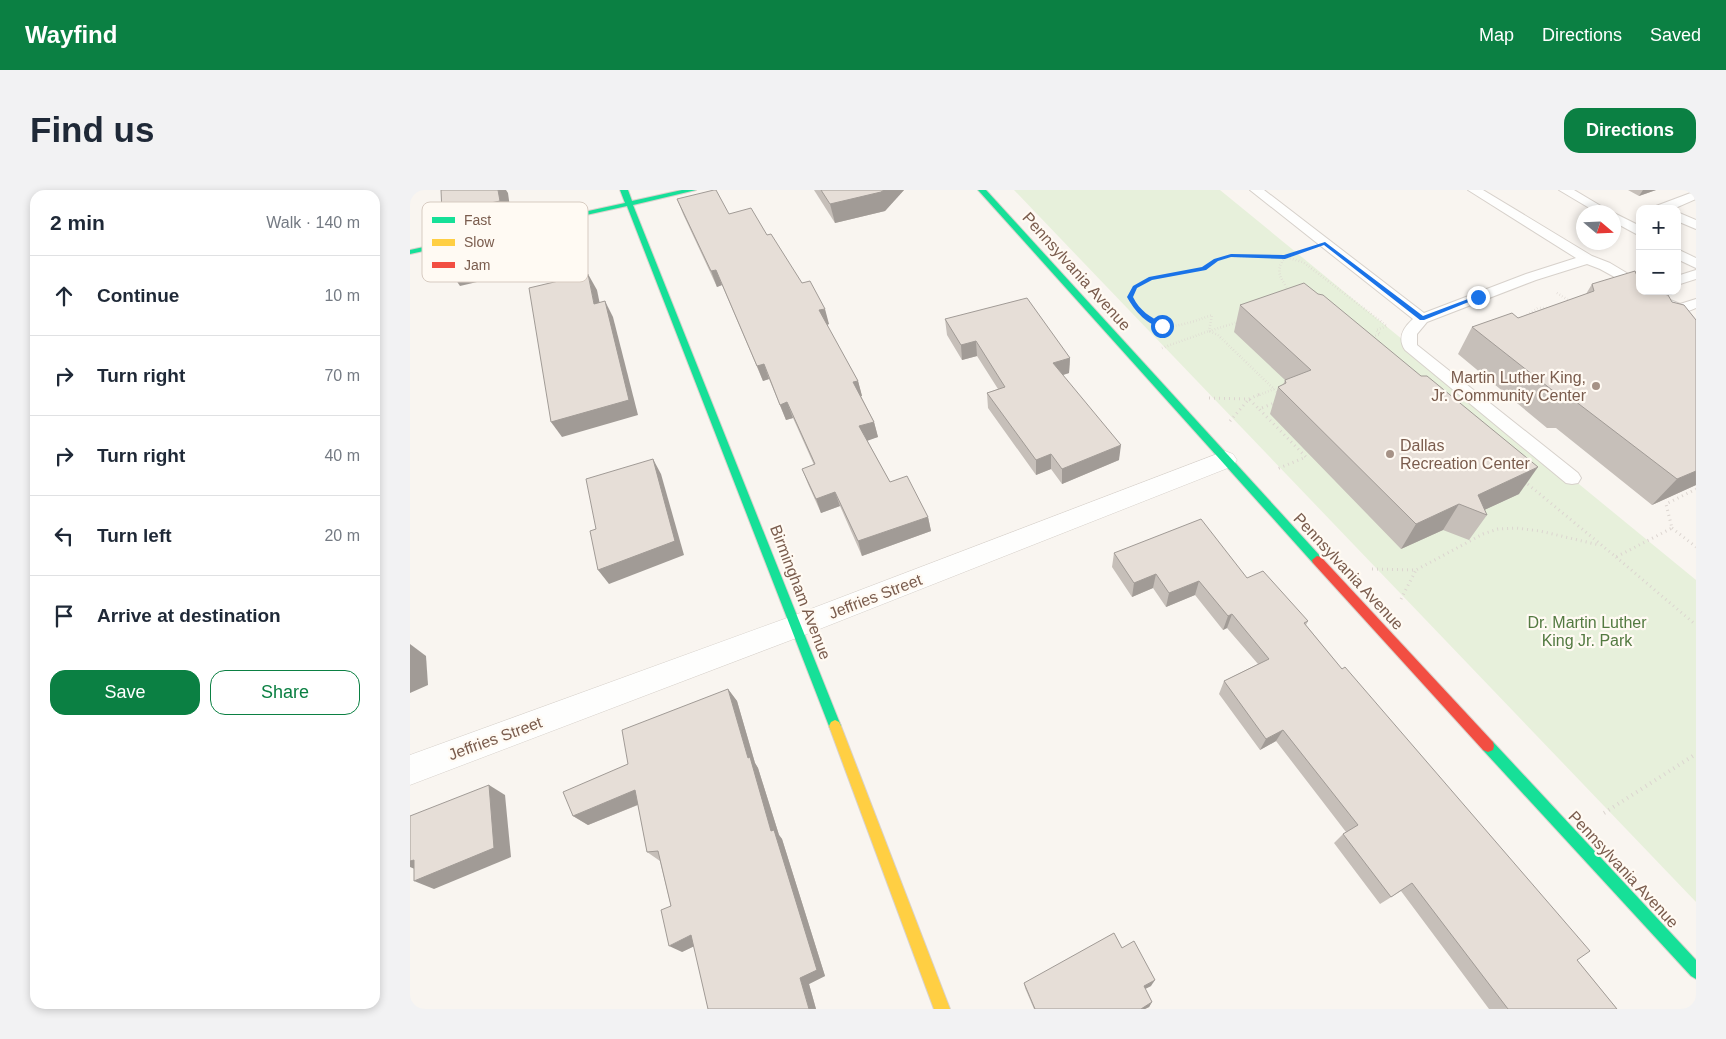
<!DOCTYPE html>
<html lang="en">
<head>
<meta charset="utf-8">
<style>
	:root { --surface:#fff; --page:#f2f2f3; --text:#1f2937; --muted:#747a83; --line:#e0e1e3; --accent:#0b8043 }
	body { margin:0; font-family:Arial,sans-serif; background:var(--page); color:var(--text) }
	.controls { position:absolute; right:15px; top:15px; display:grid; overflow:hidden; border-radius:10px; box-shadow:0 2px 8px #0003 }
	.controls button { width:45px; height:45px; display:grid; place-items:center; padding:0; border:0; border-bottom:1px solid var(--line); background:var(--surface); color:var(--text); font:25px sans-serif }
	.compass { position:absolute; left:1166px; top:15px; width:45px; height:45px; border-radius:50%; background:var(--surface); box-shadow:0 2px 8px #0003; rotate:109deg }
	.stop { position:absolute; width:15px; height:15px; margin:-11px; border:4px solid #1a73e8; border-radius:50%; background:#fff }
	.stop.end { background:#1a73e8; border-color:#fff; box-shadow:0 1px 5px #0008 }
	.list { margin:0; padding:0; list-style:none }
	h2 { display:flex; justify-content:space-between; align-items:center; height:65px; margin:0; padding:0 20px; font-size:21px }
	h2 small { font-size:16px; font-weight:400; color:var(--muted) }
	.list li { display:grid; grid-template-columns:32px 1fr auto; gap:15px; align-items:center; box-sizing:border-box; height:80px; padding:0 20px; border-top:1px solid var(--line) }
	.list b { display:block; font-size:19px; white-space:nowrap }
	.list em { font-size:16px; font-style:normal; color:var(--muted) }
	.actions { display:flex; gap:10px; padding:15px 20px }
	.actions a { flex:1; padding:11px 0; border:1px solid var(--accent); border-radius:15px; text-align:center; font-size:18px; color:var(--accent) }
	.actions .main { background:var(--accent); color:#fff }
	.icon { flex:none; width:28px; height:28px; fill:none; stroke:currentColor; stroke-width:2; stroke-linecap:round; stroke-linejoin:round }
	.map { position:relative; flex:none; width:1286px; height:819px; overflow:hidden; border-radius:15px }
	header { display:flex; align-items:center; gap:30px; box-sizing:border-box; height:70px; padding:0 25px; background:var(--accent); color:#fff }
	header strong { font-size:24px }
	nav { display:flex; gap:28px; margin-inline-start:auto; font-size:18px }
	.intro { display:flex; align-items:center; justify-content:space-between; box-sizing:border-box; height:120px; padding:0 30px }
	h1 { margin:0; font-size:35px }
	.button { padding:12px 22px; border-radius:15px; background:var(--accent); color:#fff; font-size:18px; font-weight:700 }
	main { display:flex; gap:30px; padding:0 30px }
	aside { flex:1; background:var(--surface); border-radius:15px; box-shadow:0 2px 8px #0003 }
	.map>svg:first-child { display:block }
</style>
</head>
<body>
<header>
<strong>Wayfind</strong>
<nav><a>Map</a><a>Directions</a><a>Saved</a></nav>
</header>
<div class="intro"><h1>Find us</h1><a class="button">Directions</a></div>
<main>
<aside>
<h2>2 min<small>Walk · 140 m</small></h2>
<ul class="list">
<li><svg class="icon" aria-label="ahead" viewBox="0 0 24 24"><path d="M12 20V5M6 11l6-6 6 6"/></svg><div><b>Continue</b></div><em>10 m</em></li>
<li><svg class="icon" aria-label="right" viewBox="0 0 24 24"><path d="M7 20v-9h11M14 6l5 5-5 5"/></svg><div><b>Turn right</b></div><em>70 m</em></li>
<li><svg class="icon" aria-label="right" viewBox="0 0 24 24"><path d="M7 20v-9h11M14 6l5 5-5 5"/></svg><div><b>Turn right</b></div><em>40 m</em></li>
<li><svg class="icon" aria-label="left" viewBox="0 0 24 24"><path d="M17 20v-9H6M10 6l-5 5 5 5"/></svg><div><b>Turn left</b></div><em>20 m</em></li>
<li><svg class="icon" aria-label="arrive" viewBox="0 0 24 24"><path d="M6 21V4h12l-3 4 3 4H6"/></svg><div><b>Arrive at destination</b></div></li>
</ul>
<div class="actions"><a class="main">Save</a><a>Share</a></div>
</aside>
<div class="map">
<svg width="1286" height="819" viewBox="0 0 1286 819">
	<rect width="100%" height="100%" fill="#f9f5f0"/>
	<path fill="#e7f0db" d="M604 0H810L1286 390V712Z"/>
	<g fill="none" stroke-linecap="round" stroke-linejoin="round">
		<defs>
			<g id="lane">
				<path d="M840 0H854L1014 123 1116 84 1166 68 1058 0H1073L1182 66 1200 73 1230 91V101L1190 79 1177 74 1126 90 1017 132 1007 144V155L1168 283 1171 288 1168 293 1162 294 1156 293 995 160C987 148 993 138 1003 129Z"/>
				<path d="M1149 0H1164L1201 22H1186Z"/>
				<path d="M1286 1V9L1263 19H1245L1246 16Z"/>
				<path d="M1267 22 1286 30V39L1267 31Z"/>
				<path d="M1204 23 1230 36V46L1204 32Z"/>
				<path d="M1267 59 1286 68V78L1267 69Z"/>
				<path d="M1286 80V89L1267 95V86Z"/>
				<path d="M1253 107 1270 114 1286 109V118C1271 125 1257 126 1246 111L1248 108Z"/>
			</g>
			<path id="street" d="M815 261 823 264 827 270 823 276 397 444 0 595V565L377 428Z"/>
			<g id="fast">
				<path d="M210 0H218L222 11 272 0H286L223 15 431 536 429 540 425 542 421 540 419 536 217 16 0 64V60L215 13Z"/>
				<path d="M568 0H576L911 367 912 370 911 373H903Z"/>
				<path d="M1078 550 1083 552 1286 770V789L1281 786 1073 560 1072 556 1073 552Z"/>
			</g>
			<path id="slow" d="M425 530 429 532 431 536 540 819H524L419 536 421 532Z"/>
			<path id="jam" d="M907 366 911 367 1083 552 1084 556 1083 560 1078 562 1073 560 903 373 902 370Z"/>
		</defs>
		<use href="#lane" stroke="#d7d1cb" stroke-width="2"/>
		<use href="#street" stroke="#d7d1cb" stroke-width="1"/>
		<use href="#fast" stroke="#d9d2cb" stroke-width="2"/>
		<use href="#slow" stroke="#d9d2cb" stroke-width="2"/>
		<use href="#jam" stroke="#d9d2cb" stroke-width="2"/>
		<g stroke="#dcd5d0" stroke-width="2.5" stroke-dasharray="0.5 2.5" stroke-linecap="butt">
			<path d="M890 62 875 67 893 72 977 136 966 140 970 144 960 148"/>
			<path d="M821 66 875 67C862 85 875 90 881 107 867 121 850 117 832 120L838 129 799 141 802 125C765 138 744 147 720 107L725 97 741 88 794 79 806 70Z"/>
			<path d="M1147 103 1161 112"/>
			<path d="M1117 125 1128 118H1141"/>
			<path d="M752 158 799 141 808 145 868 203"/>
			<path d="M847 206 864 199"/>
		</g>
		<g stroke="#dcd5d0" stroke-width="3" stroke-dasharray="1 4" stroke-linecap="butt">
			<path d="M799 208 839 209 850 204"/>
			<path d="M867 212 849 219 896 267 867 279"/>
			<path d="M820 231 839 209 849 219"/>
			<path d="M1114 291 1206 367 1262 338 1256 314 1286 299"/>
			<path d="M1262 338 1286 357"/>
			<path d="M1206 367 1286 435"/>
			<path d="M962 379 1006 380 1073 344 1088 339 1106 338 1130 341 1189 355"/>
			<path d="M991 409 1006 380"/>
		</g>
		<path stroke="#dcd5d0" stroke-width="4" stroke-dasharray="1 4.5" stroke-linecap="butt" d="M1194 623 1286 564"/>
		<use href="#lane" fill="#fefefd" fill-rule="evenodd"/>
		<use href="#street" fill="#fefefd" fill-rule="evenodd"/>
		<use href="#fast" fill="#16e098" fill-rule="evenodd"/>
		<use href="#slow" fill="#ffcf43" fill-rule="evenodd"/>
		<use href="#jam" fill="#f24e42" fill-rule="evenodd"/>
	</g>
	<g fill="#c6bfb9">
		<path d="M404 0H494L475 21 425 33Z"/>
		<path d="M1218 0H1246L1229 6Z"/>
		<path d="M267 9 319 24 357 45 392 93 419 134 417 135 448 191 452 206H451L464 232 468 247 457 250 480 292 518 327 521 341 452 366 430 316 411 323 398 294 392 279 404 275 383 228 376 230 359 189 353 191 312 95 307 97 273 24Z"/>
		<path d="M1229 92 1262 112 1286 130V295L1242 315 1146 238H1137L1048 164 1062 137 1108 128 1176 104 1182 94Z"/>
		<path d="M830 115 1109 304 1074 320 1077 325 1059 350 1033 340 991 359 860 224 868 197 873 195 875 190 824 142Z"/>
		<path d="M535 129 660 168 659 183 653 185 709 270 652 294 641 279 626 285 578 218 577 203 588 199 567 166 552 170 537 145Z"/>
		<path d="M704 363 837 388 898 431 896 435 1167 770 1207 819H1079L991 701 970 714 924 653 933 644 936 642 866 551 850 560 809 504 814 491 848 474 817 438 813 440 785 405 756 417 743 398 722 407 702 377Z"/>
		<path d="M318 499 327 511 345 573 348 578 369 645 372 649 415 786 399 794 406 819H298L284 756 272 762 250 671 237 662 228 615 178 635 163 626 218 574Z"/>
		<path d="M712 758 741 796 735 799 742 812 739 817 735 819H624L615 798 614 793Z"/>
	</g>
	<g fill="#a19b96">
		<path d="M88 0H96L98 3 102 32 97 33 105 46 110 82 50 96 35 74 46 44 32 23Z"/>
		<path d="M474 0H494L475 21 425 33 420 14Z"/>
		<path d="M1233 0H1246L1229 6Z"/>
		<path d="M306 80 312 95 307 97 301 81Z"/>
		<path d="M178 84 187 100 193 129 184 114Z"/>
		<path d="M195 111 203 127 228 225 152 247 141 232Z"/>
		<path d="M415 119 419 134 414 136 409 120Z"/>
		<path d="M566 151 567 166 552 170 551 155Z"/>
		<path d="M660 168 659 183 643 188V173Z"/>
		<path d="M354 174 359 189 353 191 347 176Z"/>
		<path d="M448 191 452 206 447 207 443 192Z"/>
		<path d="M377 212 383 228 376 230 370 215Z"/>
		<path d="M464 232 468 247 454 252 449 236Z"/>
		<path d="M711 255 709 270 652 294V279Z"/>
		<path d="M641 264V279L626 285V270Z"/>
		<path d="M243 269 251 284 274 365 199 394 188 380Z"/>
		<path d="M1128 277 1109 304 1070 322 1068 305Z"/>
		<path d="M1286 281V295L1242 315 1267 289Z"/>
		<path d="M425 302 430 316 411 323 406 309Z"/>
		<path d="M1049 314 1033 340 991 359 1006 334Z"/>
		<path d="M518 327 521 341 452 366 448 351Z"/>
		<path d="M746 384 743 398 722 407 724 393Z"/>
		<path d="M789 391 785 405 756 417 759 403Z"/>
		<path d="M822 424 817 438 813 440 818 426Z"/>
		<path d="M0 454 16 466 18 495 0 503Z"/>
		<path d="M318 499 327 511 345 573 348 578 369 645 372 649 415 786 399 794 406 819H399L390 788 361 641 338 568Z"/>
		<path d="M873 540 866 551 850 560 856 549Z"/>
		<path d="M79 595 95 605 101 667 24 699 4 691Z"/>
		<path d="M225 600 237 611 178 635 163 626Z"/>
		<path d="M4 670 14 683 0 677V671Z"/>
		<path d="M281 745 293 752 272 762 259 756Z"/>
		<path d="M745 790 741 796 731 801 734 796Z"/>
		<path d="M742 812 739 817 735 819H731Z"/>
	</g>
	<g fill="#e6ded7" stroke="#a19b96">
		<path d="M31 0H88L90 11 32 23Z"/>
		<path d="M304 0H306L319 24 341 18 357 45 361 44 392 93 400 91 415 119 409 120 448 191 443 192 464 232 449 236 480 292 497 286 518 327 448 351 425 302 406 309 392 279 405 274 377 212 370 215 354 174 347 176 306 80 301 81 267 9Z"/>
		<path d="M411 0H474L471 2 420 14Z"/>
		<path d="M1225 81 1230 93V101H1244L1245 102 1258 105 1262 112 1274 115 1286 130V281L1267 289 1165 211H1156L1062 137 1102 123 1108 128 1184 101 1182 94Z"/>
		<path d="M178 84 184 114 195 111 219 210 141 232 119 98Z"/>
		<path d="M894 93 908 104 913 105 1011 186H1017L1128 277 1068 305 1077 325 1049 314 1006 334 868 197 876 193 875 190 901 180 830 115Z"/>
		<path d="M617 108 660 168 643 173 711 255 652 279 641 264 626 270 577 203 595 197 566 151 551 155 535 129Z"/>
		<path d="M243 269 265 351 188 380 180 341 186 339 176 289Z"/>
		<path d="M791 329 837 388 853 381 898 431 894 433 932 479 935 477 1180 761 1167 770 1207 819H1098L1002 693 981 707 933 644 948 635 873 540 856 549 814 491 859 469 822 424 818 426 789 391 759 403 746 384 724 393 704 363Z"/>
		<path d="M318 499 338 568 340 567 361 641 364 640 407 780 390 788 399 819H298L281 745 259 756 251 720 261 716 248 661 237 662 225 600 163 626 153 602 218 574 212 540Z"/>
		<path d="M79 595 84 658 4 691V670L0 671V626Z"/>
		<path d="M704 743 712 758 724 751 745 790 734 796 742 812 731 819H625L614 793Z"/>
	</g>
	<path fill="#1a73e8" d="M915 52 1013 126 1066 106 1071 107 1014 130H1010L914 55 875 69 821 67 808 71 796 80 742 90 727 98 723 107C730 121 740 127 754 134V137C738 137 724 120 717 107L723 96 739 87 792 77 804 69 821 64 874 65Z"/>
	<g fill="#a69286" stroke="#fffaf3" stroke-width="2">
		<circle cx="1186" cy="196" r="5"/>
		<circle cx="980" cy="264" r="5"/>
	</g>
	<g text-anchor="middle" stroke-width="4.5" stroke-linejoin="round" paint-order="stroke">
		<g font-size="16" fill="#7a5c4d" stroke="#fffaf3">
			<text transform="translate(667 81) rotate(48)" y="6">Pennsylvania Avenue</text>
			<text transform="translate(939 381) rotate(47)" y="6">Pennsylvania Avenue</text>
			<text transform="translate(391 402) rotate(69)" y="6">Birmingham Avenue</text>
			<text transform="translate(465 406) rotate(-21)" y="6">Jeffries Street</text>
			<text transform="translate(85 548) rotate(-20)" y="6">Jeffries Street</text>
			<text transform="translate(1214 679) rotate(47)" y="6">Pennsylvania Avenue</text>
		</g>
		<g font-size="16" fill="#7a5c4d" stroke="#fffaf3" text-anchor="end">
			<text x="1176" y="193">Martin Luther King,<tspan x="1176" dy="18">Jr. Community Center</tspan></text>
			<text x="990" y="261" text-anchor="start">Dallas<tspan x="990" dy="18">Recreation Center</tspan></text>
		</g>
		<g font-size="16" fill="#537a41" stroke="#fffaf3">
			<text x="1177" y="438">Dr. Martin Luther<tspan x="1177" dy="18">King Jr. Park</tspan></text>
		</g>
	</g>
	<rect x="12" y="12" width="166" height="80" rx="8" fill="#fffaf3" stroke="#d7cbc1" stroke-width="1"/>
	<rect x="22" y="27" width="23" height="6" fill="#16e098"/>
	<rect x="22" y="49" width="23" height="7" fill="#ffcf43"/>
	<rect x="22" y="72" width="23" height="6" fill="#f24e42"/>
	<g font-size="14" fill="#7a5c4d">
		<text x="54" y="35">Fast</text>
		<text x="54" y="57">Slow</text>
		<text x="54" y="80">Jam</text>
	</g>
</svg>
<div class="controls">
<button>+</button>
<button>−</button>
</div>
<svg class="compass" viewBox="-18 -18 36 36"><path d="M0-13l5 13h-10z" fill="#e53935"/><path d="M0 13l5-13h-10z" fill="#747a83"/></svg>
<div class="stop" style="left:752px;top:136px"></div>
<div class="stop end" style="left:1068px;top:107px"></div>
</div>
</main>
</body>
</html>
